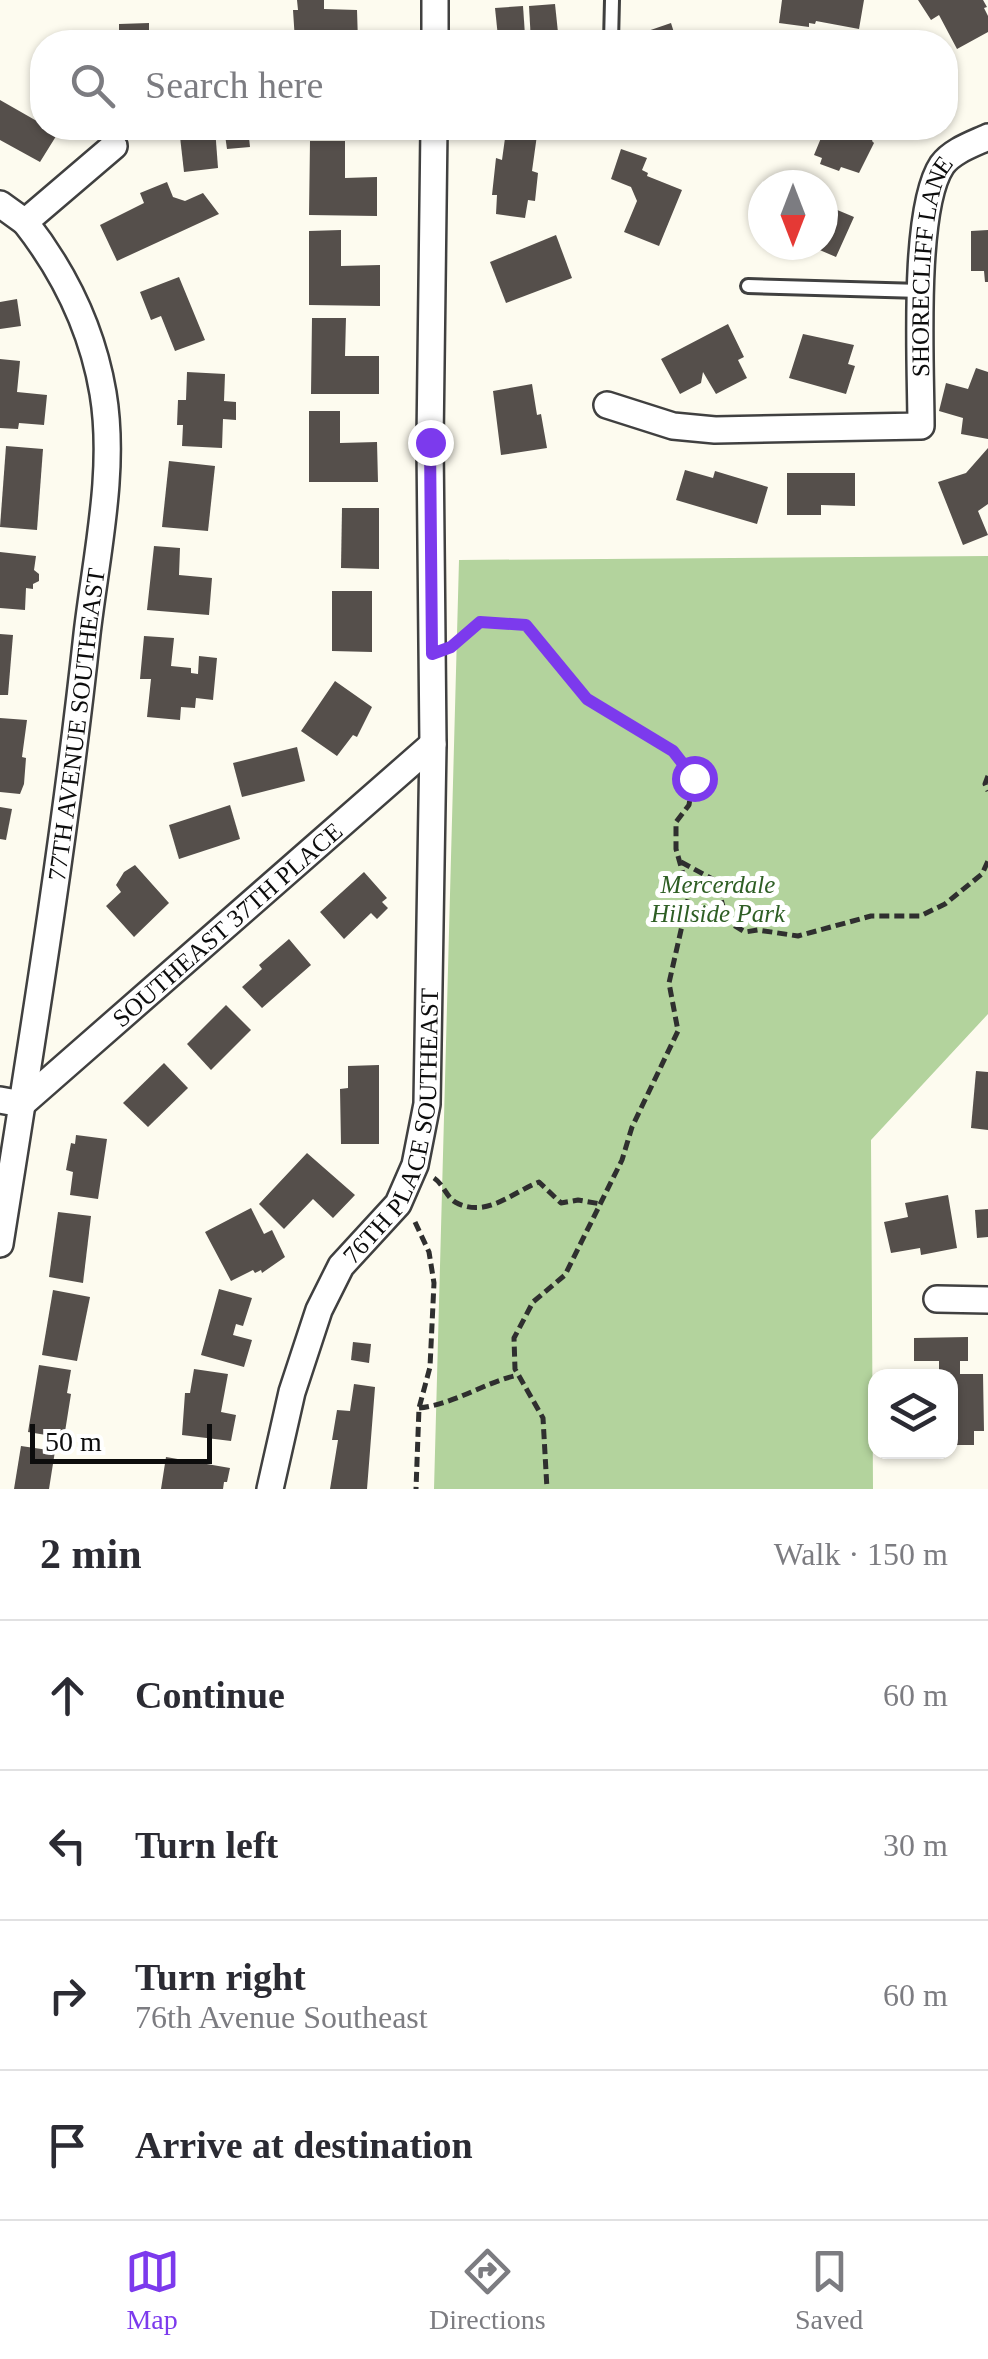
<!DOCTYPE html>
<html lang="en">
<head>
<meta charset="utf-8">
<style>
	:root { --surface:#fff; --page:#f2f2f3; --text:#2b2b33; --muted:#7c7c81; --line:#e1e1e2; --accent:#7c3aed }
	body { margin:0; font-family:"Times New Roman",serif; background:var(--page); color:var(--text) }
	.controls { position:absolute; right:30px; bottom:30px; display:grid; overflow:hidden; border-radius:20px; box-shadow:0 2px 8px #0004 }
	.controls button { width:90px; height:90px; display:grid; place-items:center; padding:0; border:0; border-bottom:2px solid var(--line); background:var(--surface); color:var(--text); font:50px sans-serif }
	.compass { position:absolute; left:748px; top:170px; width:90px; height:90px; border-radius:50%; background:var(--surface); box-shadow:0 2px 8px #0004; rotate:180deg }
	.scale { position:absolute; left:30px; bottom:25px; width:182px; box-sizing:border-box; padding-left:10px; border:5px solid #0d0d0d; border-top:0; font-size:28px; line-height:35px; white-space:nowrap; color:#0d0d0d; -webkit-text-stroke:8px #fff; paint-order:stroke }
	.stop { position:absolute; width:30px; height:30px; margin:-22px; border:8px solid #7c3aed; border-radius:50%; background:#fff }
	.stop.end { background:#7c3aed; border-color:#fff; box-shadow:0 2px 10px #0008 }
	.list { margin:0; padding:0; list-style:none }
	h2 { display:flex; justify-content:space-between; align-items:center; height:130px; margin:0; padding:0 40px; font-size:42px }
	h2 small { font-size:32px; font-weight:400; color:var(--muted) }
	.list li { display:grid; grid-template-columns:65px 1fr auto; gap:30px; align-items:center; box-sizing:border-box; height:150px; padding:0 40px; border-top:2px solid var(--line) }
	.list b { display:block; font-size:38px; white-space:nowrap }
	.list p { margin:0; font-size:32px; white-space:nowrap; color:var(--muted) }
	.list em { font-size:32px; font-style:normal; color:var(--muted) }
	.icon { flex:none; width:55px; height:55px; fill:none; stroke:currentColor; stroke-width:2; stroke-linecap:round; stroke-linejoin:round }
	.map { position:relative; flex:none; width:988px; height:1489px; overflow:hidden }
	.search { position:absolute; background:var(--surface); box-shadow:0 2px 8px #0004; left:30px; right:30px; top:30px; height:110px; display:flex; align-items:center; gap:25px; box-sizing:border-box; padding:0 35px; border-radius:40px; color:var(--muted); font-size:38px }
	.sheet { height:730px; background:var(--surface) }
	nav { display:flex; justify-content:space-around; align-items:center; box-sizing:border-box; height:140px; border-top:2px solid var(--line); background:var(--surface); font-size:28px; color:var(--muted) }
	nav a { display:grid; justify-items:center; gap:5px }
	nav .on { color:var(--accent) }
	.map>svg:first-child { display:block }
</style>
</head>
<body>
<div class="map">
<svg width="988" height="1489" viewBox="0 0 988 1489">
	<rect width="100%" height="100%" fill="#fdfbef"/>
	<path fill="#b3d39d" d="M988 556V1014L871 1140 873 1489H434L459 560Z"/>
	<g fill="#554f4b">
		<path d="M297 0H324V9L357 10 358 42 295 41 293 10H298Z"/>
		<path d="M782 0H864L859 29 816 21 815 24 809 23V27L779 23Z"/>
		<path d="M918 0H983L987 7 984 8 988 16V32L957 49 939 15 931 20Z"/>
		<path d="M555 4 559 42H531L529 6Z"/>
		<path d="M523 6 525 35 498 37 495 8Z"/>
		<path d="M149 23V42H119V24Z"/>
		<path d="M671 23 677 42H639L636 35Z"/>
		<path d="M0 100 42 124V128L58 133 40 162 0 140Z"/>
		<path d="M179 128H215L218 168 184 172Z"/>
		<path d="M224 128H248L250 147 227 149Z"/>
		<path d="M832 128H877L872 141 874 143 859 173 841 167 839 171 820 164 822 158 814 155 821 138 826 140Z"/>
		<path d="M506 131 537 135 532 171 538 173 535 201 528 200 525 218 496 214 497 195H492L496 158 502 160Z"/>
		<path d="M310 141H345V178L377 177V216L309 215Z"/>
		<path d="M621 149 647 158 642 170 648 173 647 176 682 190 659 246 624 232 637 201 631 187 611 179Z"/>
		<path d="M167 182 173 197 185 201 203 193 219 214 117 261 100 225 144 203 140 193Z"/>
		<path d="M823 204 854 217 836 257 808 245H823Z"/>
		<path d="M341 230V266L380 265V306L309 305V231Z"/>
		<path d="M988 230V282H985L984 271H971V231Z"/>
		<path d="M556 235 572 278 506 303 490 262Z"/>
		<path d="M768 245H797L791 256Z"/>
		<path d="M179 277 205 340 175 351 161 316 151 320 140 292Z"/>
		<path d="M17 299 21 326 0 329V302Z"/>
		<path d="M312 318H346L345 356H379V394H311Z"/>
		<path d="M728 324 744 357 738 360 747 378 716 394 703 372 701 383 680 394 661 359Z"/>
		<path d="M803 334 854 345 848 364 855 366 846 394 789 378Z"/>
		<path d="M0 359 20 361 17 392 47 395 44 425 19 423 18 429 0 428Z"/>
		<path d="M976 368 988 372V439L961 434 963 418 939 411 946 383 968 389Z"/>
		<path d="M187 372 225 374 224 401 236 402V420L223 419 222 448 182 446 183 425H177L178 400H186Z"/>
		<path d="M532 384 537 415 541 414 547 448 501 455 493 391Z"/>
		<path d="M309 411H340V443L377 442 378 482H309Z"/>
		<path d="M6 446 43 449 37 530 0 527Z"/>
		<path d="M988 448V504L978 511 988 535 963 545 938 482 966 473Z"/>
		<path d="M169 461 215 466 208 531 162 527Z"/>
		<path d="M685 470 713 478 715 471 768 487 757 524 676 500Z"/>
		<path d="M787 473H855V506L821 505V515H787Z"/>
		<path d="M342 508H379V569L341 568Z"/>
		<path d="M154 546 180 548 179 575 212 578 209 615 147 610Z"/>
		<path d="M0 552 36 556 34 570 39 574V581L33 584V589L26 588 25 610 0 608Z"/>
		<path d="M332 591H372V652L332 651Z"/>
		<path d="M0 634 13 635 8 695H0Z"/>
		<path d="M144 636 174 638 171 666 191 668V673L198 674 199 656 217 658 213 700 196 698 195 708 181 707 180 720 147 717 151 679H140Z"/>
		<path d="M335 681 372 707 357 737 353 735 337 756 301 731Z"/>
		<path d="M0 718 27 720 22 757 26 758 24 784 20 794 0 792Z"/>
		<path d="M297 747 305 781 242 797 233 763Z"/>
		<path d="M230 805 240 839 179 859 169 825Z"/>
		<path d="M0 807 12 809 6 840 0 839Z"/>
		<path d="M135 865 169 903 134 937 106 906 121 892 116 885 124 872Z"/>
		<path d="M364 872 387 898 382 902 388 908 377 919 371 913 344 939 320 912Z"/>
		<path d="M289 939 311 965 262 1008 242 987 262 969 259 965Z"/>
		<path d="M226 1005 251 1030 211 1070 187 1044Z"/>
		<path d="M164 1063 188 1088 148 1127 123 1103Z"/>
		<path d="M379 1065V1144H341L340 1089 348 1088V1066Z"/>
		<path d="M976 1071 988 1072V1130L971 1128Z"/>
		<path d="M76 1135 107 1139 98 1199 70 1195 73 1172 66 1170 71 1143 75 1144Z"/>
		<path d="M307 1153 355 1195 333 1218 313 1199 284 1229 259 1204Z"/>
		<path d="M948 1195 957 1248 921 1255 920 1248 891 1253 884 1222 908 1217 905 1203Z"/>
		<path d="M251 1208 264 1234 272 1230 285 1257 262 1273 261 1270 255 1273 253 1270 231 1281 205 1232Z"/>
		<path d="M988 1209V1237L977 1238 975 1210Z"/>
		<path d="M58 1212 91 1216 83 1283 49 1277Z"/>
		<path d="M219 1289 252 1298 243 1326 236 1324 233 1335 252 1340 244 1367 201 1355Z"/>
		<path d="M53 1290 90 1297 77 1361 42 1355Z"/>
		<path d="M968 1337V1361H960V1374H983L984 1431H974V1445H950V1376H939V1361H914V1338Z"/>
		<path d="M353 1342 371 1344 369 1363 351 1360Z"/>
		<path d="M39 1365 71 1370 67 1393 71 1394 64 1438 28 1432Z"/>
		<path d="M194 1369 228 1374 221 1412 236 1415 231 1441 182 1435 185 1393H190Z"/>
		<path d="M354 1384 375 1387 367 1489H330L338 1440H332L337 1410 350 1411Z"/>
		<path d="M21 1446 55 1451 49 1489H14Z"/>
		<path d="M166 1457 230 1468 227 1482H224L223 1489H161Z"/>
	</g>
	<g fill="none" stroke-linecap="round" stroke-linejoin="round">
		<defs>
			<g id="service">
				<path d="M611 42 612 0"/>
				<path d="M748 286 921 291"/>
			</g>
			<g id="minor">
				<path d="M435 42V0"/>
				<path d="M0 204 25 222 114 146"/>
				<path id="s1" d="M607 405 673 426 715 430 921 426C921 367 912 210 942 165 952 151 973 144 988 137"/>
				<path id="s2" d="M0 1100 22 1104 433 744"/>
				<path id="s3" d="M0 1244C32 1041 65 838 87 634 96 556 116 471 103 393 92 328 65 273 25 222"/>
				<path d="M937 1299 988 1300"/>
				<path id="s4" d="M270 1489 292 1392 319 1310 341 1266 398 1204 415 1165 427 1104 433 744 430 442 434 128"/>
			</g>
		</defs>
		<use href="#service" stroke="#404040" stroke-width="18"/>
		<use href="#minor" stroke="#404040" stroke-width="30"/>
		<g stroke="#2f2f2f" stroke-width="5" stroke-dasharray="10 5" stroke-linecap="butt">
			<path d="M457 643 481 622 526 625 587 699 673 751 693 778 689 805 676 822V849L689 895 669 983 678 1031 632 1127 622 1160 565 1275 533 1302 514 1338 515 1369 543 1418 547 1489"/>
			<path d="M988 776 985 784 988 791"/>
			<path d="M681 862 716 881 727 921 745 932 758 930 798 936 871 916H920L945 904 982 874 988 861"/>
			<path d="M434 1178C443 1184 446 1196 455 1202 486 1219 511 1193 539 1182L561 1203 578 1200 601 1204"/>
			<path d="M415 1222 429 1252 434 1283 430 1367 419 1408 416 1489"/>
			<path d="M419 1408C455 1404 483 1383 518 1375"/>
		</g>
		<use href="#service" stroke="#fff" stroke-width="12"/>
		<use href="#minor" stroke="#fff" stroke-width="25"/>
	</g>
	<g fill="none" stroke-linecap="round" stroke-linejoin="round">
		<path stroke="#7c3aed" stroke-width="12" d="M430 442 432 654 451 647 480 622 526 625 587 699 673 751 694 778"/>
	</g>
	<g text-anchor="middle" stroke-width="10" stroke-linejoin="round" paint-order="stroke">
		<g font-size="25" fill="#0d0d0d" stroke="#fff">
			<text dy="9" stroke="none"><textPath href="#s1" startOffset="478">SHORECLIFF LANE</textPath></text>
			<text dy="9" stroke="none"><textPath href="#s3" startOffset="525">77TH AVENUE SOUTHEAST</textPath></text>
			<text dy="9" stroke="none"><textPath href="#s2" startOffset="295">SOUTHEAST 37TH PLACE</textPath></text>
			<text dy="9" stroke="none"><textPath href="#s4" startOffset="392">76TH PLACE SOUTHEAST</textPath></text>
		</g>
		<g font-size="25" font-style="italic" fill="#2e5e24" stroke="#fff">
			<text x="718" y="893">Mercerdale<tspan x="718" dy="29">Hillside Park</tspan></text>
		</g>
	</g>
</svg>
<div class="controls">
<button><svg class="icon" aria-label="layers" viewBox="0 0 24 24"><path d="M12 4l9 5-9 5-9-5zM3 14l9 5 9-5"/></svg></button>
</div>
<svg class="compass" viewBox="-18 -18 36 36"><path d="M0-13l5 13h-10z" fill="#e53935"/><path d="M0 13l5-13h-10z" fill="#7c7c81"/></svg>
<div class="scale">50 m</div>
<div class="stop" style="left:694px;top:778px"></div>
<div class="stop end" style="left:430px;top:442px"></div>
<div class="search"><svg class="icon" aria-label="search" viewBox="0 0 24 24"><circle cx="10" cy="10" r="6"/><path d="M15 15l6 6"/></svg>Search here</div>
</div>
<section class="sheet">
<h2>2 min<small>Walk · 150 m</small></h2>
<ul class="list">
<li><svg class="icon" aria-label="ahead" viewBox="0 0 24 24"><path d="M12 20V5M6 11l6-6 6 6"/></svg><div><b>Continue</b></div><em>60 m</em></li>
<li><svg class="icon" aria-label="left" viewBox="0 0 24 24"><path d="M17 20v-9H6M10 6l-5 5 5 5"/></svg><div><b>Turn left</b></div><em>30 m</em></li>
<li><svg class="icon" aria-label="right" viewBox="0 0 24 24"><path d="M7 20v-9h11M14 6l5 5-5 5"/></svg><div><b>Turn right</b><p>76th Avenue Southeast</p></div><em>60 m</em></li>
<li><svg class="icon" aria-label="arrive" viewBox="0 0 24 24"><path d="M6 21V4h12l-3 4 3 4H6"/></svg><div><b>Arrive at destination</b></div></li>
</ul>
</section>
<nav>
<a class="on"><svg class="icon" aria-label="map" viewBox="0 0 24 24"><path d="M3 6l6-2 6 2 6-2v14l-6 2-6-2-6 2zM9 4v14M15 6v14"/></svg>Map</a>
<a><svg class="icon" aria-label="directions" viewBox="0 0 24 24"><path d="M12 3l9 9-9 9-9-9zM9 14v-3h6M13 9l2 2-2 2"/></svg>Directions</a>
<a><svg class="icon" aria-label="saved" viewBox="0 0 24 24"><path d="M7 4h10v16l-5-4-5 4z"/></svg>Saved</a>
</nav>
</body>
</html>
